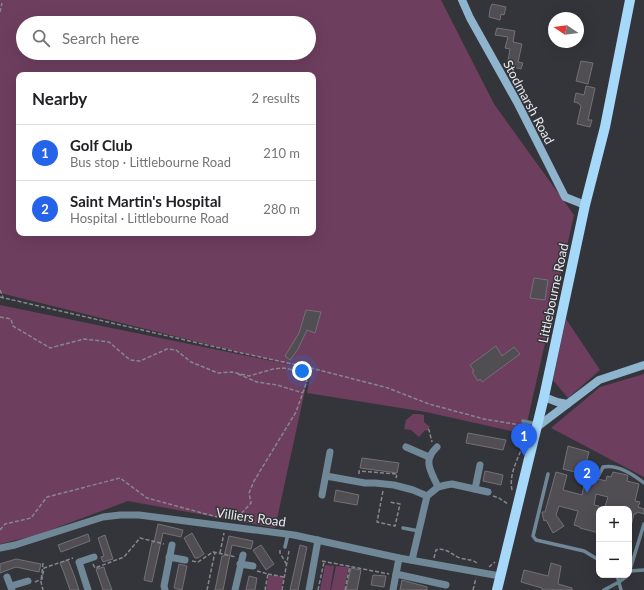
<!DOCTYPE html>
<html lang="en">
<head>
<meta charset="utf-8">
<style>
	:root { --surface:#fff; --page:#f6f6f6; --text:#202124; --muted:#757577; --line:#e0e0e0; --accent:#2563eb }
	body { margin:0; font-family:Lato,sans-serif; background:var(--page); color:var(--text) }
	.controls { position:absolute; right:12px; bottom:12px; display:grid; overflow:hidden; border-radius:8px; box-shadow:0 4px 16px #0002 }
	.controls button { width:36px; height:36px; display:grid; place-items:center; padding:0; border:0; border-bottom:1px solid var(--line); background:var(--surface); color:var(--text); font:20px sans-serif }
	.compass { position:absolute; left:548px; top:12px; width:36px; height:36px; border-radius:50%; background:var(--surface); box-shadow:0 4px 16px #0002; rotate:283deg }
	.you { position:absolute; left:302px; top:371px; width:14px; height:14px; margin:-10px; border:3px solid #fff; border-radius:50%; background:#1a73e8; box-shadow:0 0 0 6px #1a73e833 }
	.badge { display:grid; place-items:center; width:26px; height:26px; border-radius:50%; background:var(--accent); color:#fff; font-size:13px; font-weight:700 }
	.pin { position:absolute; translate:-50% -33px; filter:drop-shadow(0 1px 2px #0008) }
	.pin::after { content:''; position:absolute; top:21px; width:14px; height:12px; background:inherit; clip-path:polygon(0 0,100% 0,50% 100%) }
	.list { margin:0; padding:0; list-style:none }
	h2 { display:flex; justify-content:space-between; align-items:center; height:52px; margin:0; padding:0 16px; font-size:17px }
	h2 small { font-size:13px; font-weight:400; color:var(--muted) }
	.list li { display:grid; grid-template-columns:26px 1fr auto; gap:12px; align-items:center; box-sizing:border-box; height:56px; padding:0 16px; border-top:1px solid var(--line) }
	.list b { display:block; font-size:15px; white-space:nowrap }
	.list p { margin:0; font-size:13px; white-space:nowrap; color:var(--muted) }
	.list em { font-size:13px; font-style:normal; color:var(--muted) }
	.icon { flex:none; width:22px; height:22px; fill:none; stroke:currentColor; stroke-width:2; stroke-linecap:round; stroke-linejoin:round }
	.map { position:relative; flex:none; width:644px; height:590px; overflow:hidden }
	.search { position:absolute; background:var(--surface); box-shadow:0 4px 16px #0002; left:16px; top:16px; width:300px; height:44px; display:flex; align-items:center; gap:10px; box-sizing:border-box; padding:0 14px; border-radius:22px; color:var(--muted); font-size:15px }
	.panel { position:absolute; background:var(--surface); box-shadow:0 4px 16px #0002; left:16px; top:72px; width:300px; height:164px; border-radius:8px }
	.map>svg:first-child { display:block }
</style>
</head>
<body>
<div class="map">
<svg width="644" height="590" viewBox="0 0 644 590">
	<rect width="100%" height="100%" fill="#34353a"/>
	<g fill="#6e3e5f" fill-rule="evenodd">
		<path d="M0 0H441L494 104 574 215 524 436 511 431 426 412 307 393 311 372 307 381 275 528 128 501 37 535 0 544V305L296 366 0 293ZM23 23H309V53H23ZM19 75H313V233H19Z"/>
		<path d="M566 319 600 370 568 398 553 380Z"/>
		<path d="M644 374V477L551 428 600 387Z"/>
		<path d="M413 414H419L424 415V422L430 427 426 431 425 430 419 437 411 430 404 429 406 420Z"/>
		<path d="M325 565 334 566 330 590H320Z"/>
		<path d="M336 566 349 567 344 590H331Z"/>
		<path d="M269 575 284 577 281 590H266Z"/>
	</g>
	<g fill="#514e53" stroke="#737076">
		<path d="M492 4 506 7 504 15 501 14 500 20 489 17 490 9Z"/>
		<path d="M497 28 515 31 513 42 522 44 518 62 523 63 521 69 510 66 511 62 508 61 510 49 505 48 508 37 495 35Z"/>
		<path d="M581 61 593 63 588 84 576 81Z"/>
		<path d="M586 86 595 88 588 120H592L590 127 577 124 581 106 578 103 574 102 576 93 584 95Z"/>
		<path d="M534 278 548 280 545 300 530 298Z"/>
		<path d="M306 310 321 312 315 333 307 330 298 349 290 360 285 356 299 333Z"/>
		<path d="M496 346 502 356 514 347 520 354 482 382 480 379 478 381 472 372 474 371 470 365Z"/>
		<path d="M468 433 506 440 503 450 466 443Z"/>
		<path d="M568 446 589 452 583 474 563 469Z"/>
		<path d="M362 458 399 463 397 473 360 468Z"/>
		<path d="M485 471 503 475 501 485 483 481Z"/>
		<path d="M556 472 567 475 563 490 582 495 586 476 606 481 607 476 611 477 613 472 627 475 628 476 627 481 639 484 635 501 640 502 638 507 644 509V514L637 512 636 514H634L631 526H629V509H604L608 497 596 494 594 505 599 506V533L580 528V527L574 525 578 511 559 506 556 515 564 526 553 533 546 520 544 521 542 512H545Z"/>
		<path d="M336 490 359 495 357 505 334 501Z"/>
		<path d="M158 524 183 530 181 537 163 533 152 582 144 580 152 542H154Z"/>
		<path d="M192 533 204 554 198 558H195L184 538Z"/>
		<path d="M88 534 90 541 61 552 58 545Z"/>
		<path d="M105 535 113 559 103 562 101 557 104 556 98 538Z"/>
		<path d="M229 536 253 541 251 549 232 545 223 590H215L222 556H224Z"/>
		<path d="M261 545 274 564 266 570 253 550Z"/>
		<path d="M300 545 307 547 298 590H290Z"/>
		<path d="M16 559 41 564 39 572 16 567 0 573V564Z"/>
		<path d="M68 560 74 575 79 590H70L63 570 60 563Z"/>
		<path d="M551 563 561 566 558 584 572 588V590H542V588L521 582 524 570 548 576Z"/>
		<path d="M179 564 187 566 182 590 174 588Z"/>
		<path d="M104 567 106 574 112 590H103L96 569Z"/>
		<path d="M351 568 361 570 357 590H346Z"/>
		<path d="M373 575 386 576 384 587 371 585Z"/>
		<path d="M249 576 257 578 255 590H246Z"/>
		<path d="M402 580 427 587V590H400Z"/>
	</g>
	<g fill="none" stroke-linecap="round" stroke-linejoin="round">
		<g stroke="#86878c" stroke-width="1.5" stroke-dasharray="4 2" stroke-linecap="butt">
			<path d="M0 12 2 3"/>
			<path d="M0 290 3 297"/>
			<path d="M0 297 237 352 311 368 388 388 429 404 484 419 520 425"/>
			<path d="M0 317 11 319 13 326 50 348 84 339 109 342 130 360 140 361 167 349 176 350 191 362 218 373 232 372 249 376 273 369 284 368 293 370 297 374 305 376"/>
			<path d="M238 374 257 382 277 385 303 393"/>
			<path d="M428 429 429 430 432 442"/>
			<path d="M359 474V471L397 474 396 478"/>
			<path d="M512 490C509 476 516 462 522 448"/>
			<path d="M383 491 377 522 395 526 400 504 390 502"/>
			<path d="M493 496 499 498 508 504"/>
			<path d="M225 518 238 517 251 503 249 493 254 481 296 412 307 381 305 376 311 368"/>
			<path d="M0 530 5 524 31 518 47 497 120 478 147 498 217 517"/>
			<path d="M280 550V553L287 565"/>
			<path d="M220 553 224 533"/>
			<path d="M434 558 436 550C447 547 451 555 460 558 467 560 473 559 478 564"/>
			<path d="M192 561 198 562 213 552 236 557"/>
			<path d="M322 561 389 574"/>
			<path d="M43 563 41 582 43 590"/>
			<path d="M93 564 95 568 124 557 140 538 164 544"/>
			<path d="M489 567 495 562"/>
			<path d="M257 571 268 574 265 590"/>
			<path d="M268 574 284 577"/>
			<path d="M35 582 42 579 44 568 73 558"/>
			<path d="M207 590 215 552"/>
			<path d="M282 590 289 551"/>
			<path d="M318 590 324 562"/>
			<path d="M345 590 350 566"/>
			<path d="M473 590 476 578"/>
		</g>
		<g stroke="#6f8797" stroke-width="3.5">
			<path d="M523 421 537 424"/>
			<path d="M548 474 533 536 536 540 584 551 599 560"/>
			<path d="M598 477 603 467C617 464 634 475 644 483"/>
			<path d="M403 528 419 531"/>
			<path d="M285 547 288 534"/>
			<path d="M630 571 644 570"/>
			<path d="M629 573 644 524"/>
			<path d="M617 575 621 590"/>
			<path d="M604 590 619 582 628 575"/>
		</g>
		<g stroke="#6f8797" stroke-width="7">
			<path d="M406 447 429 457"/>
			<path d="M437 447C422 461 431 471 438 487"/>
			<path d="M326 476 365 483H375L394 485 413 490 427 496"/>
			<path d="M475 489 480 465"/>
			<path d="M322 495 330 452"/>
			<path d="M0 548 15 545 103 517 120 515H139L294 535 399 558 500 576"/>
			<path d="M169 557 185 560"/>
			<path d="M412 560 427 496 438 487 446 485 452 484 488 492"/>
			<path d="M240 564 253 566"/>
			<path d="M396 574 446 585"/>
			<path d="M7 577 12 590"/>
			<path d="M11 586 28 581"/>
			<path d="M88 590 79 562 94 557"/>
			<path d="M165 590 164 586 172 545"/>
			<path d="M235 590 243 555"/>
			<path d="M309 590 318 540"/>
			<path d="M393 590 399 558"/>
		</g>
		<g stroke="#8eb4ce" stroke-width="8">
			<path d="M462 0 470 18 517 102 565 197 585 205"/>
			<path d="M544 397 557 402 567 404"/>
			<path d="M537 427 599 380 644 365"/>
		</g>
		<path stroke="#a5d8f9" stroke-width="10" d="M497 590 544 397 585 205 605 127 630 0"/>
	</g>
	<g text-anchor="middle" stroke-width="3" stroke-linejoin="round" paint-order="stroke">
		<g font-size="13" fill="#e9eaee" stroke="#34353a">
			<text transform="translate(529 102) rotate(62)" y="5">Stodmarsh Road</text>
			<text transform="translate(553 293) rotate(-78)" y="5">Littlebourne Road</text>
			<text transform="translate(251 517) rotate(8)" y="5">Villiers Road</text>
		</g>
	</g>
</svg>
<div class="controls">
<button>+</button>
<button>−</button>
</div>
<svg class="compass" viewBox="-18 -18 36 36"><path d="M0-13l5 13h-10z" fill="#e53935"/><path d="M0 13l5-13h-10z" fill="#757577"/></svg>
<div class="you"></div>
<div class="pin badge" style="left:524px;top:456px">1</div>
<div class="pin badge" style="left:587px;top:493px">2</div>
<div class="search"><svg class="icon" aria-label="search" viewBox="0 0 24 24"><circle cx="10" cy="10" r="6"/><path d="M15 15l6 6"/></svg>Search here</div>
<section class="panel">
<h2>Nearby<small>2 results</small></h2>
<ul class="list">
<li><span class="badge">1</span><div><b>Golf Club</b><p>Bus stop · Littlebourne Road</p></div><em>210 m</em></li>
<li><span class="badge">2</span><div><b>Saint Martin's Hospital</b><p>Hospital · Littlebourne Road</p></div><em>280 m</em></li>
</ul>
</section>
</div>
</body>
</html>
